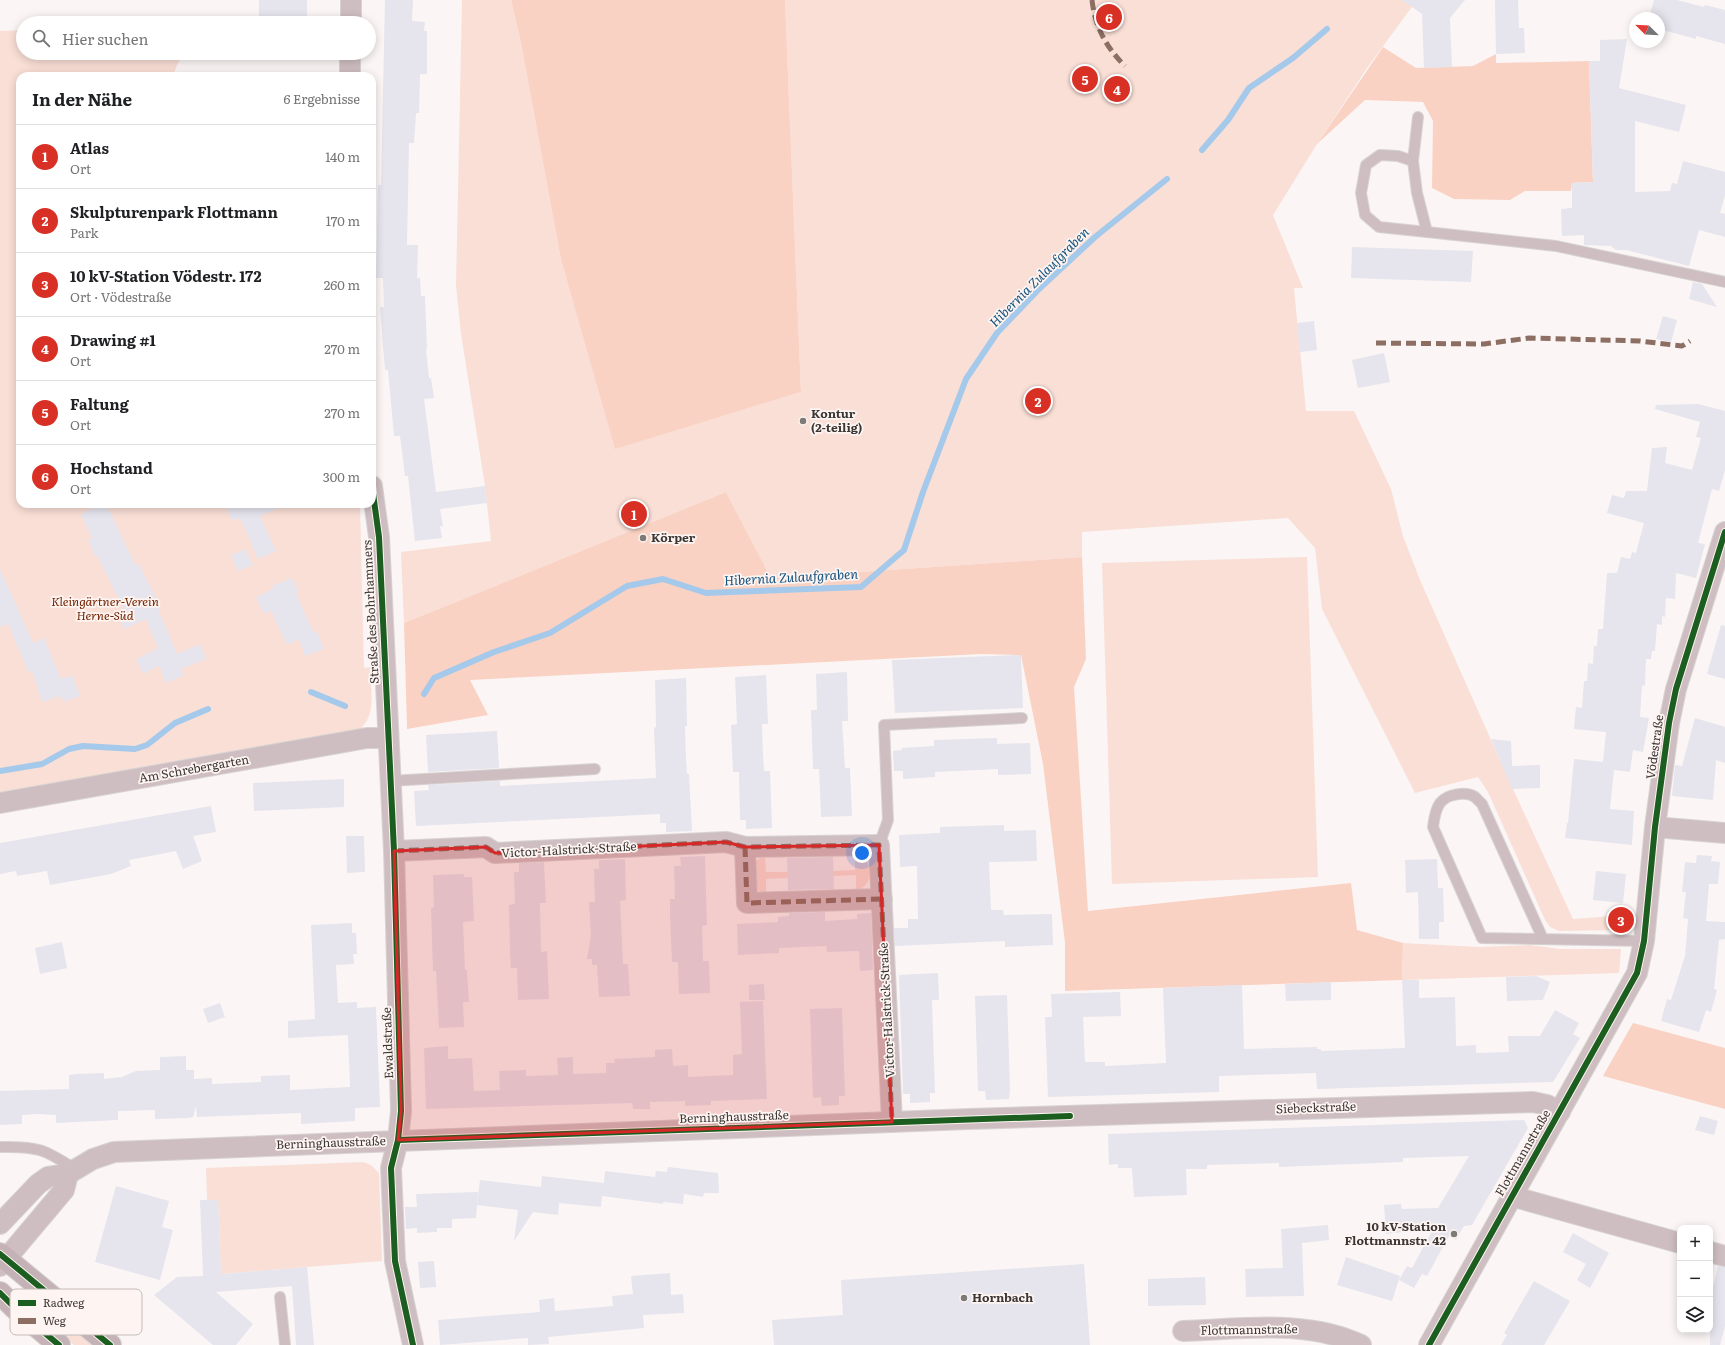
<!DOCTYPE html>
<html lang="de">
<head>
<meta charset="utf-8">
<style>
	:root { --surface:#fff; --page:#f2f2f2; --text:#202124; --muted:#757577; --line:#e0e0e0; --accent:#d93025 }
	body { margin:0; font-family:Literata,serif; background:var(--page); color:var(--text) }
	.controls { position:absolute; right:12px; bottom:12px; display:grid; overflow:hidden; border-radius:8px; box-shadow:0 2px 10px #0003 }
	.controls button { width:36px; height:36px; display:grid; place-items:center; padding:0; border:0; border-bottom:1px solid var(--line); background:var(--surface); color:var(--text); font:20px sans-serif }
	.compass { position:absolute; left:1629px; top:12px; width:36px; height:36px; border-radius:50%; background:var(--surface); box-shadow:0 2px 10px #0003; rotate:294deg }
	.you { position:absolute; left:862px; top:853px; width:14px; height:14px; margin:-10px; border:3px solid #fff; border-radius:50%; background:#1a73e8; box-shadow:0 0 0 6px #1a73e833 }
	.badge { display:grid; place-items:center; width:26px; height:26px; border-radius:50%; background:var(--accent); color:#fff; font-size:13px; font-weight:700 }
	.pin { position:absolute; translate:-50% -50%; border:2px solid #fff; box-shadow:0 1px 4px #0006 }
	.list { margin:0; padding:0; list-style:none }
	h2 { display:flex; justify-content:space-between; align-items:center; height:52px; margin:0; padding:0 16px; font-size:17px }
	h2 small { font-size:13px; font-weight:400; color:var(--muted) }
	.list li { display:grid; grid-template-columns:26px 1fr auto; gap:12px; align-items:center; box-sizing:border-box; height:64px; padding:0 16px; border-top:1px solid var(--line) }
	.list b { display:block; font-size:15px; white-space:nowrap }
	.list p { margin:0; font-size:13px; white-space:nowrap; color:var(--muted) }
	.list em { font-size:13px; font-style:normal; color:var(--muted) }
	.icon { flex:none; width:22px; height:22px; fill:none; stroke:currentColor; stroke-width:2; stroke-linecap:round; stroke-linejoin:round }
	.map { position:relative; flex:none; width:1725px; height:1345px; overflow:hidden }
	.search { position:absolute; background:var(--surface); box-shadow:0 2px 10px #0003; left:16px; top:16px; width:360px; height:44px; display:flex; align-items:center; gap:10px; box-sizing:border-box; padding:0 14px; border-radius:22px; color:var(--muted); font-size:15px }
	.panel { position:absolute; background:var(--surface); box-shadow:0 2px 10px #0003; left:16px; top:72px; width:360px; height:436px; border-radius:12px }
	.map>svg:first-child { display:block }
</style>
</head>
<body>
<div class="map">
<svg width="1725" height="1345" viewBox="0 0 1725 1345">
	<rect width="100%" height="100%" fill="#fbf6f5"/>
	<g fill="#f9dfd6">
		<path d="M462 0H511L521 43 561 260 615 448 801 392 785 0H1417L1367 68 1317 144 1273 215 1303 288H1294L1306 411H1354L1391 489 1403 536 1420 580 1507 776 1573 919 1626 915 1623 930 1559 931 1550 927 1545 920 1488 792 1478 777 1415 793 1322 609 1315 548 1288 518 1082 532V557L771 578 726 492 404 623 401 552 491 541 485 486 461 334 456 286Z"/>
		<path d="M23 30V53H184L177 65 173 76H20V504H360L364 668 370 667C370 685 377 713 362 727L363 732 0 792V31Z"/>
		<path d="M1307 557 1318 877 1112 884 1102 563Z"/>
		<path d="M855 855 862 857C874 866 872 888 856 890V875L833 876V871L855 870Z"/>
		<path d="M760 858H765L766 872H788V878L766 879V893L760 892 754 888V863Z"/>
		<path d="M1403 943 1479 947 1530 945 1560 949H1621L1619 973 1402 980Z"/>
		<path d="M363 1162 371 1165 379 1173 382 1261 221 1274 218 1200H207L206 1168Z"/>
		<path d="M37 1296 96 1345H74L28 1307Z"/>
	</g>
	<g fill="#fad2c3">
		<path d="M511 0H785L801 392 615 449 561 260 521 43Z"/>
		<path d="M1383 47 1416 68 1473 66 1496 54V63L1589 61 1593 182 1572 183 1571 191H1525L1510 200 1454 199 1432 188 1433 121 1423 102 1365 100 1317 144Z"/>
		<path d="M726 492 771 578 1082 557 1086 659 1074 687 1088 911 1351 883 1357 930 1403 943 1402 980 1065 991V943L1043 764 1021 655 981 654 470 680 488 715 407 729 404 623Z"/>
		<path d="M1633 1023 1725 1048V1109L1603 1076Z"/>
	</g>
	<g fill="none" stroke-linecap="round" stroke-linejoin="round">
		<g stroke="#a4c9ea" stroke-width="6">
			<path d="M1202 150 1228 120 1249 88 1293 58 1327 29"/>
			<path d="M311 692 345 706"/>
			<path d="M424 694 434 678 494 652 550 633 627 586 663 579 706 593 861 587 904 550 923 492 966 379 997 333 1039 289 1095 237 1167 179"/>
			<path d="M0 771 42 764 69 749 83 746 135 749 147 745 175 723 208 709"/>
		</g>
	</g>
	<g fill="#e6e4ed">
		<path d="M259 0H307V21L277 20V17H259Z"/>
		<path d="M385 0H413L412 21 425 22 424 31H427V74H420L419 113H416L414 143H409L407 245H418L417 278H420L421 296H425L427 349H426L429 378H431L434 398 424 399 436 492 485 486 487 503 440 509 443 526H440L442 538 415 541 408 476H405L400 436H394L388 370H385L380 307H384L383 278H376L378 185H381Z"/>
		<path d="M1402 0H1465L1450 18 1452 67 1424 68 1422 14Z"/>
		<path d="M1495 0H1518L1519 28H1524L1525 53 1496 54Z"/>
		<path d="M1654 0H1677L1704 7 1705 5 1725 10V44L1696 36V39L1659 29V18H1649Z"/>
		<path d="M1627 39 1619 88 1686 105 1679 132 1635 121V192L1670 191 1672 183 1677 184 1683 161 1725 172V195L1720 213 1725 214V237L1699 230 1689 266 1626 250H1616L1611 246 1584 245V235L1562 236 1561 209 1572 208V183L1593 182 1589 61H1600V40Z"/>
		<path d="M1352 247 1473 251 1471 282 1351 278Z"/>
		<path d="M1693 282 1702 284 1717 307 1689 299Z"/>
		<path d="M1663 316 1677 320 1671 342 1656 339Z"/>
		<path d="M1314 321 1317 350 1300 352 1297 323Z"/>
		<path d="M1384 353 1390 382 1358 388 1352 360Z"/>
		<path d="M1698 404 1725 411V470L1719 491 1712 489 1698 543 1705 544 1696 578 1676 573 1675 599 1666 598 1665 617 1662 616V625L1657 624 1655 651H1652L1651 659H1646L1645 686 1642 685 1640 717 1649 718 1643 752 1633 750 1630 772 1614 770 1610 809 1634 811 1632 845 1565 838 1567 823H1568L1574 759 1603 762 1606 732 1574 729 1576 707 1582 708 1584 681H1587L1588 663 1593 664 1594 646H1597L1598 629H1603L1607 573H1617L1621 557 1630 559 1632 552 1636 553 1644 523 1607 513 1612 495 1624 498 1626 491H1647L1652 448 1667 447 1665 463 1692 470 1701 438 1696 437 1700 422 1655 409 1656 405Z"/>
		<path d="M102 504H106L136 566 139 564 154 594 160 608 158 609 177 654 200 644 206 659 181 669 184 675 166 683 159 666 143 674 136 659 158 648 146 619 124 629 116 613 124 610 97 555 95 556 88 540 92 538 81 514Z"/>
		<path d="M225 504H287L260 516 276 551 258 559 240 518 232 521Z"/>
		<path d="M246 549 253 565 238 571 231 555Z"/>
		<path d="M0 569 33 643 44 638 61 679 72 675 80 696 63 702 61 696 42 702 32 671 29 673 8 624 0 627Z"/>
		<path d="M292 578 299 592 296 593 313 632 317 631 324 649 305 656 299 639 287 645 271 611 264 614 256 597 273 589 272 586Z"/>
		<path d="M1721 625 1725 626V679L1707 674Z"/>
		<path d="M1021 655 1023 708 895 713 892 660Z"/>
		<path d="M847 672 848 721H842L843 736 845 768H850L852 816 821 817 819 769H813L811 710H817L816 674Z"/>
		<path d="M766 675 768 724H762L763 755 764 771H770L772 828 746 829V820H740L739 772H733L731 725 737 724 735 677Z"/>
		<path d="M686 678 687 726H685L686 758 687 774H689L692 831 666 832V823H660V814L416 826 414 791 429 790 428 785 500 781V786L656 778 654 728 656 727 655 680Z"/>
		<path d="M1695 718 1725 727V763L1716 760 1713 800 1672 796 1675 765 1682 766Z"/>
		<path d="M497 731 499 768 428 772 426 735Z"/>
		<path d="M997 738V744L1030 743 1031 774 998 775V769L935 772V777L903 779V771H894L893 751 902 750V748L934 746V740Z"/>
		<path d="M1491 739 1511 741 1512 766 1540 765V788L1512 789Z"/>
		<path d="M344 779V807L254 811 253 783Z"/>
		<path d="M211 806 216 832 193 836 202 861 183 869 176 851 129 860 131 866 111 874 50 885 47 871 17 876 16 871 0 874V843Z"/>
		<path d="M1004 825V831L1036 830 1037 861 989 862 991 910H1003L1004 915 1052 914 1053 945 1005 947V941L895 946 894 928H908V919H918L917 866 900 867 899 835 940 833V827Z"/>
		<path d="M346 836H364L365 872 347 873Z"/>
		<path d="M1697 855 1712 856 1711 861 1720 862 1718 884H1709L1706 921 1725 922V939L1719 940 1714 989 1717 990 1711 1012 1706 1010 1699 1032 1661 1021 1667 999 1671 1000 1685 956 1688 919 1683 918 1686 892H1682L1685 862 1696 863Z"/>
		<path d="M705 856 707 925 702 926 703 961H709L710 993 679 994 678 962H672L670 915V899H675L674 866H681L680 857Z"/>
		<path d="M833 857 834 889 788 890 787 858Z"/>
		<path d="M625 859 626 900 620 901 623 964H628L630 996 599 997 597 965H592V959H587L591 936 589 902H595L594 869H599V860Z"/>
		<path d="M1437 859 1438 888H1443L1444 922H1439V939H1419L1418 892 1406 893 1405 860Z"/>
		<path d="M544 862 546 903H540L541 952 547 951 549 999 518 1000 517 968H511L510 952 509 905 515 904 514 872H519V863Z"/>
		<path d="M1596 871 1626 874 1623 903 1593 900Z"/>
		<path d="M464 874V877H472L474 921 463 922 465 970H467L469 1002H463L464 1027 439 1028 436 971H433L431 908 434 907 433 875Z"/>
		<path d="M825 912V921L857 919V914L871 913 873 970 860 971 859 951 827 952 826 946 779 948V953L738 955 737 924 778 922V917L789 916V913Z"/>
		<path d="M352 923V933H356L357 954H353L354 964 336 965 338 1003 357 1002V1008L376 1007 380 1107 355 1108V1121L301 1124V1113L197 1117 196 1106 193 1117 188 1118 155 1119V1110L118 1111V1120L56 1123V1115L38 1114 22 1115V1124L0 1125V1091L69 1089V1075L77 1074 104 1073V1079L122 1077 136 1071 160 1070V1057L186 1056V1070H194V1079L212 1078V1084L261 1082V1076L290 1075V1090L350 1087 348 1035 288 1038V1021L315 1019 311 925Z"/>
		<path d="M62 942 67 968 40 974 35 948Z"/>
		<path d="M938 973 939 1000H932L935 1093H930V1102L910 1103V1094H903L899 975Z"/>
		<path d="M1536 976 1550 982 1543 1000 1507 1001 1506 977Z"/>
		<path d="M1402 980H1419V998L1455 997 1456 1046 1476 1045V1053L1509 1052 1508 1036H1540L1555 1010 1579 1023 1573 1034 1580 1038 1553 1082 1317 1089 1316 1073 1219 1076V1092L1048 1097 1045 1017H1052L1051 994 1120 992 1121 1016 1083 1017 1085 1062H1105V1066L1166 1063 1163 988 1242 985 1244 1049 1317 1047V1049H1321V1051L1405 1048Z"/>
		<path d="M1331 982V1000L1286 1001 1285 984Z"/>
		<path d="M764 984 765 1000H749V985Z"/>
		<path d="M1007 995 1010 1090 1009 1099 986 1100 985 1091H978L975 996Z"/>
		<path d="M763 1001 767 1099 711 1101V1105L685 1106V1101L650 1102V1109H633L632 1103 426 1109 424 1048 448 1046V1059L472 1058 474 1091 500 1090 499 1071 526 1070V1076L558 1075 557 1058 573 1057V1074L606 1073V1063H615L614 1059 655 1057V1050L672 1049 673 1066 688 1065V1077L733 1075V1055L742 1054 740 1002Z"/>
		<path d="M220 1003 225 1017 208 1023 203 1009Z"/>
		<path d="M842 1008 845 1096H839V1105L822 1106 821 1097 813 1098 810 1009Z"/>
		<path d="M1700 1116 1718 1121 1714 1135 1695 1130Z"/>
		<path d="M1524 1120 1528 1128 1472 1225 1464 1226 1456 1240 1449 1236 1427 1276 1422 1274 1414 1288 1399 1280 1407 1266 1412 1268 1433 1229 1386 1234 1384 1205 1401 1204 1402 1209 1438 1208 1469 1156 1403 1158V1162L1279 1167V1163L1207 1165V1169H1186L1187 1195 1134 1197 1132 1168H1118V1164L1109 1165 1108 1134Z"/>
		<path d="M668 1167 718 1173 719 1193H704L703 1197 684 1194 683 1204 663 1202V1204L602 1196 601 1207 559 1203 558 1215 533 1212 514 1241 518 1210 477 1205 480 1180 541 1187 542 1176 604 1183 605 1171 655 1177 656 1171 667 1172Z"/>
		<path d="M116 1186 169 1201 162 1227 173 1230 160 1280 95 1262Z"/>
		<path d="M478 1192 476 1218 452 1219V1228H437V1232L417 1233V1228L406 1229 405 1207H417L416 1194Z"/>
		<path d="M200 1200H218L221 1274 307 1267 314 1345H296L292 1286 216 1292 253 1324 236 1345H213L154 1295 177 1277 203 1276Z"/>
		<path d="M1328 1225 1329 1240 1302 1243 1304 1296 1246 1297 1245 1269 1283 1268 1281 1229Z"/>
		<path d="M1573 1233 1609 1253 1590 1288 1577 1280 1586 1264 1563 1252Z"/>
		<path d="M1346 1257 1400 1276 1392 1301 1337 1285Z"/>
		<path d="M434 1261 436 1287 420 1288 418 1262Z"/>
		<path d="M1084 1264 1090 1345H774L772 1320 843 1315 841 1280Z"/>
		<path d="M1718 1266 1725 1267V1326L1720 1345H1710V1300Z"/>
		<path d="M670 1273 671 1295 683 1294 684 1313 643 1315 644 1328 548 1337 549 1344 528 1345V1338L440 1345 438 1320 540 1312 539 1300 554 1298 555 1311 613 1306 612 1296 633 1294 631 1276Z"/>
		<path d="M1205 1277 1206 1305 1148 1306V1279Z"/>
		<path d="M1534 1281 1570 1301 1544 1345H1501L1507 1335 1504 1333Z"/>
	</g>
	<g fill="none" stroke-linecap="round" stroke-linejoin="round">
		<defs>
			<g id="service">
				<path d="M1418 117 1413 161 1417 193 1427 232 1556 246 1725 282"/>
				<path d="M1413 161 1398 156 1380 155 1366 165 1361 193 1365 215 1379 227 1427 232"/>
				<path d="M390 781 595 769"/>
				<path d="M879 845 888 820 884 725 1022 718"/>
				<path d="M1543 939 1482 804C1480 802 1477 799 1475 797 1466 791 1447 794 1440 803 1435 810 1434 819 1433 827L1482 938 1644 941"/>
				<path d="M0 1147C37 1146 44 1149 75 1169"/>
				<path d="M280 1297 285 1345"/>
			</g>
			<g id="minor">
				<path d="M351 23V0"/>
				<path d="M350 76V53"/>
				<path d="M372 486 379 537 394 851 401 1111 398 1140 391 1168 395 1261 413 1345"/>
				<path d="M0 803 367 738H388"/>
				<path d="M1655 827 1725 833"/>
				<path d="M745 847 747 903 882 899"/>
				<path d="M394 851 486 847 495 853 726 842 745 847 879 845 892 1122"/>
				<path d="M1511 1196 1680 1243"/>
				<path d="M0 1224 38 1184 48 1177 68 1174 93 1159 114 1152 969 1119 1533 1102 1547 1105 1560 1112"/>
				<path d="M1710 1252 1725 1256"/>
				<path d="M0 1266 64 1190 68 1174"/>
				<path d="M1183 1331C1242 1329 1307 1319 1361 1345"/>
				<path d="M1429 1345 1637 973 1644 941 1655 827 1669 723 1676 689 1725 532"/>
			</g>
			<g id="secondary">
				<path d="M0 1254 110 1345"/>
				<path d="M0 1293 14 1307 59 1345"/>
			</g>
		</defs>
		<use href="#service" stroke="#d8d4d3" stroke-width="12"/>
		<use href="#minor" stroke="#d8d4d3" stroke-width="22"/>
		<use href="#secondary" stroke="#d8d4d3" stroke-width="24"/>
		<use href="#service" stroke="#cfbec1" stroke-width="10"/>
		<use href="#minor" stroke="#cfbec1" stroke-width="20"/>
		<use href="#secondary" stroke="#c5b2b6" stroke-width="22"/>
		<g stroke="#8d6e63" stroke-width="5" stroke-dasharray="10 5" stroke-linecap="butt">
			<path d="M1092 0C1095 27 1106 47 1125 66"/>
			<path d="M1376 343 1484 344 1529 338 1640 341 1682 346 1690 341"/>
			<path d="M745 847 747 903 882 899"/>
			<path d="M394 851 486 847 495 853 726 842 745 847 879 845 892 1122"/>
		</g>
		<defs>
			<g id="cycleway">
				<path d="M372 486 379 537 394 851 401 1111 398 1140 391 1168 395 1261 413 1345"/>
				<path d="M398 1140 1070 1116"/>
				<path d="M0 1254 110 1345"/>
				<path d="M0 1293 14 1307 59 1345"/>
				<path d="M1429 1345 1637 973 1644 941 1655 827 1669 723 1676 689 1725 532"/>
			</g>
		</defs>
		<use href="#cycleway" stroke="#fef5f2" stroke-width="8"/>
		<use href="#cycleway" stroke="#1b5e20" stroke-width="6"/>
	</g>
	<path fill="#d62828" fill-opacity="0.2" stroke="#d62828" stroke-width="3" stroke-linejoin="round" d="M726 842 745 847 879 845 892 1122 398 1140 401 1111 394 851 486 847 495 853Z"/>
	<g fill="#7e7a78" stroke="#fef5f2" stroke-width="1.5">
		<circle cx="803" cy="421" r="4"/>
		<circle cx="643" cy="538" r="4"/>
		<circle cx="1454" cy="1234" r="4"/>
		<circle cx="964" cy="1298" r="4"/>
	</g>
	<g text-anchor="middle" stroke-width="3.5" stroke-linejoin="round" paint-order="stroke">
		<g font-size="12" font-weight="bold" fill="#3b3735" stroke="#fef5f2" text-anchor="start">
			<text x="811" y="418">Kontur<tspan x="811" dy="14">(2-teilig)</tspan></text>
			<text x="651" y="542">Körper</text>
			<text x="1446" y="1231" text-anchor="end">10 kV-Station<tspan x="1446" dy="14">Flottmannstr. 42</tspan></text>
			<text x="972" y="1302">Hornbach</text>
		</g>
		<g font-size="12" font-style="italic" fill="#722300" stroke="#fef5f2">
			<text x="105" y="606">Kleingärtner-Verein<tspan x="105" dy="14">Herne-Süd</tspan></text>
		</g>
		<g font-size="12" fill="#3b3735" stroke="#fef5f2">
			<text transform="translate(371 612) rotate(-93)" y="4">Straße des Bohrhammers</text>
			<text transform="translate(1655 747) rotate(-82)" y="4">Vödestraße</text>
			<text transform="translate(194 769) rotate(-10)" y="4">Am Schrebergarten</text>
			<text transform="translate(569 850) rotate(-3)" y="4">Victor-Halstrick-Straße</text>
			<text transform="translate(887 1010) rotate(-93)" y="4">Victor-Halstrick-Straße</text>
			<text transform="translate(388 1043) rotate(-92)" y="4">Ewaldstraße</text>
			<text transform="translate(1316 1108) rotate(-2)" y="4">Siebeckstraße</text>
			<text transform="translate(734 1117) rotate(-2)" y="4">Berninghausstraße</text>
			<text transform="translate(331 1143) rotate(-2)" y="4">Berninghausstraße</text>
			<text transform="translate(1523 1153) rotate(-60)" y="4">Flottmannstraße</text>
			<text transform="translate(1249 1330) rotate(-1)" y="4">Flottmannstraße</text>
		</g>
		<g font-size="13" font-style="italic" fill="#15537f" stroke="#fef5f2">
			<text transform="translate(1039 277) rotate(-45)" y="5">Hibernia Zulaufgraben</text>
			<text transform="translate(791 577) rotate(-3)" y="5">Hibernia Zulaufgraben</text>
		</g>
	</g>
	<rect x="10" y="1289" width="132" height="46" rx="6" fill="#fef5f2" stroke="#c4bcb9" stroke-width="1"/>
	<rect x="18" y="1300" width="18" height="6" fill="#1b5e20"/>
	<rect x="18" y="1318" width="18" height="6" fill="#8d6e63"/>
	<g font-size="11" fill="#3b3735">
		<text x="43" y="1307">Radweg</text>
		<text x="43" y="1325">Weg</text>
	</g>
</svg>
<div class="controls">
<button>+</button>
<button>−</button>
<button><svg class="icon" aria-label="layers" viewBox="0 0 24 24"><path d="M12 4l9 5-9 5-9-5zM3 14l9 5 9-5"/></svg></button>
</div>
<svg class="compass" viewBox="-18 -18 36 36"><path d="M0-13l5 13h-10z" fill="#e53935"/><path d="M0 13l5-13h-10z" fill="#757577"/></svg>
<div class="you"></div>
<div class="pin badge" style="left:634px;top:514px">1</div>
<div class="pin badge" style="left:1038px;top:401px">2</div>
<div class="pin badge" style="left:1621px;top:920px">3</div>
<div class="pin badge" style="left:1117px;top:89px">4</div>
<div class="pin badge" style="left:1085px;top:79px">5</div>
<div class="pin badge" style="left:1109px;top:17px">6</div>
<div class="search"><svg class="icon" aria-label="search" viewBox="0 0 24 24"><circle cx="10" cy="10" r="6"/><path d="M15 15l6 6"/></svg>Hier suchen</div>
<section class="panel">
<h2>In der Nähe<small>6 Ergebnisse</small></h2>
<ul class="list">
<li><span class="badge">1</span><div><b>Atlas</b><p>Ort</p></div><em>140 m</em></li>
<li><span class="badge">2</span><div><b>Skulpturenpark Flottmann</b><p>Park</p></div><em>170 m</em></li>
<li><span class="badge">3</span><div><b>10 kV-Station Vödestr. 172</b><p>Ort · Vödestraße</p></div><em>260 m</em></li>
<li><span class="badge">4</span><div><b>Drawing #1</b><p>Ort</p></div><em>270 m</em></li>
<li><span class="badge">5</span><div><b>Faltung</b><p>Ort</p></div><em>270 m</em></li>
<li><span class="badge">6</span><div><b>Hochstand</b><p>Ort</p></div><em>300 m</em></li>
</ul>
</section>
</div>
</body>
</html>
